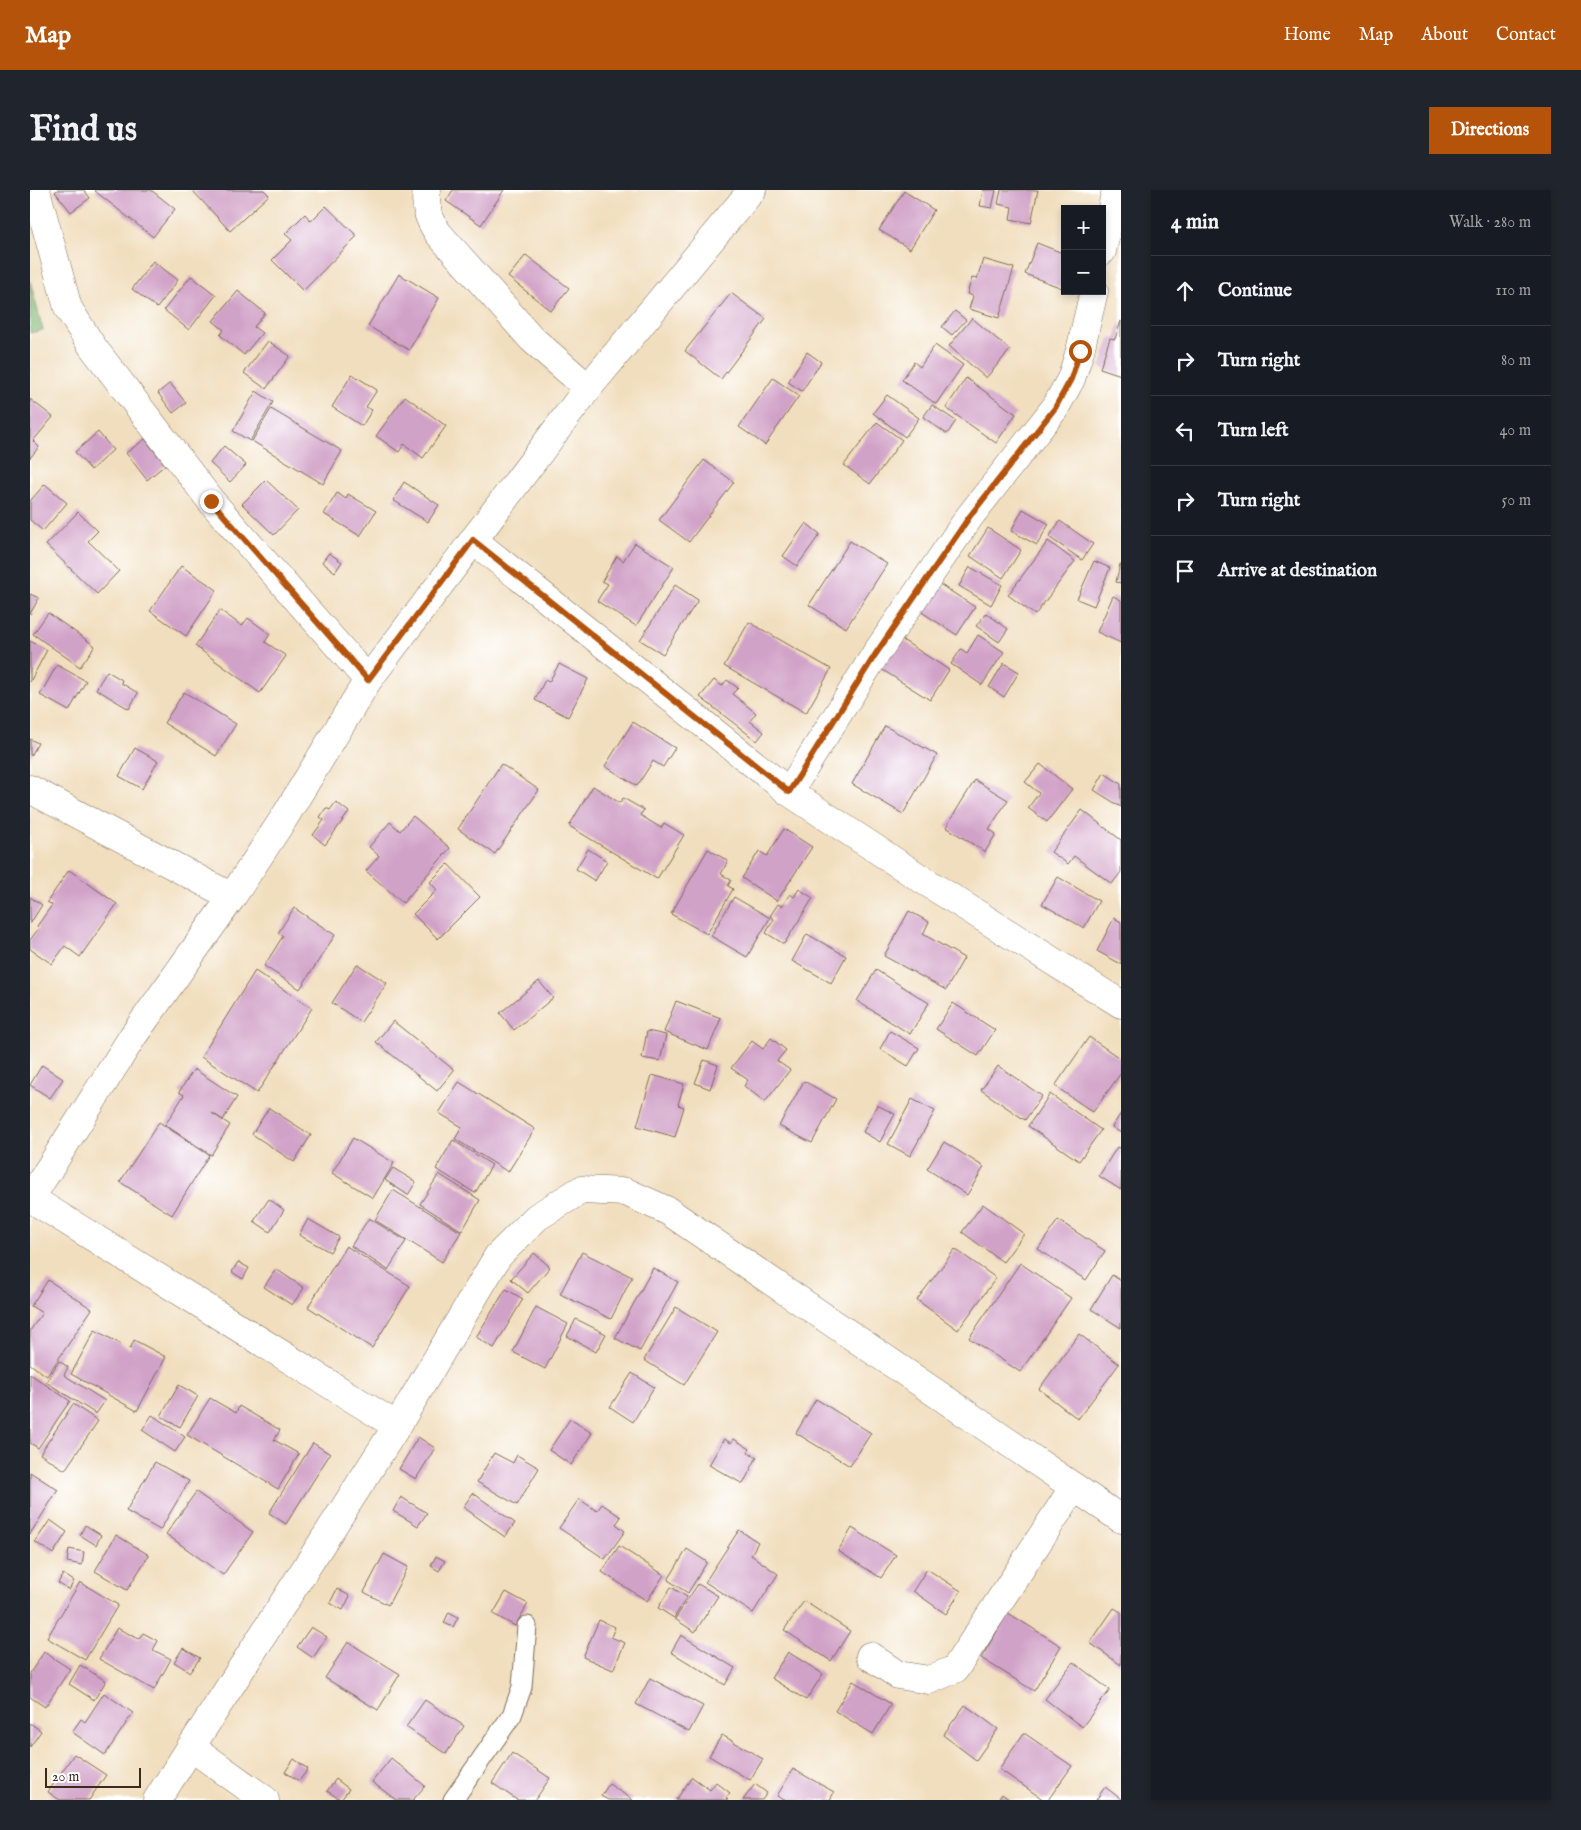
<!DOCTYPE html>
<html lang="en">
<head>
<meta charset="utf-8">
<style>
	:root { --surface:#171b24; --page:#20242c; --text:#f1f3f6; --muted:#9ea1a6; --line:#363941; --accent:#b45309 }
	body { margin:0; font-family:"IM FELL English",serif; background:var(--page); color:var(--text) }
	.controls { position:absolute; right:15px; top:15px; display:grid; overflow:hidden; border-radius:0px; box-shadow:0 2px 8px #0003 }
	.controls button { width:45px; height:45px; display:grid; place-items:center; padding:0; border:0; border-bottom:1px solid var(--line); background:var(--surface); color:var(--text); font:25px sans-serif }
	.scale { position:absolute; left:15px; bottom:12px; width:96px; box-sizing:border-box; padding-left:5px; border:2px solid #3b2a1e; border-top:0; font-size:14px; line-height:18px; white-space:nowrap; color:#3b2a1e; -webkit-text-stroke:4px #fff; paint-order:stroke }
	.stop { position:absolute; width:15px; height:15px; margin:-11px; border:4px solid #b45309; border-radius:50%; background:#fff }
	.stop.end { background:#b45309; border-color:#fff; box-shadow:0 1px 5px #0008 }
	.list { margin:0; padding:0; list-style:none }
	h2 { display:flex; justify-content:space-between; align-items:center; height:65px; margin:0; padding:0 20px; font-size:21px }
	h2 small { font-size:16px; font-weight:400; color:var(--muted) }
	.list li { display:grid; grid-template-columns:32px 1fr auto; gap:15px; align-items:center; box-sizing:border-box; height:70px; padding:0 20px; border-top:1px solid var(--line) }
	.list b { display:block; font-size:19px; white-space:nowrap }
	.list em { font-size:16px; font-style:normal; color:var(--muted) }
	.icon { flex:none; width:28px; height:28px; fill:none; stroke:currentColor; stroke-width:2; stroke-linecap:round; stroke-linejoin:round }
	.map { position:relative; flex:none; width:1091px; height:1610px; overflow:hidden; border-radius:0px }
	header { display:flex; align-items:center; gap:30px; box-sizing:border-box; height:70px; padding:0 25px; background:var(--accent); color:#fff }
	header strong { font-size:24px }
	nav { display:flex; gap:28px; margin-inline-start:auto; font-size:18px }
	.intro { display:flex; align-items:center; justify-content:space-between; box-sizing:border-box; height:120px; padding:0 30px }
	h1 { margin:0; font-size:35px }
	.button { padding:12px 22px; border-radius:0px; background:var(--accent); color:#fff; font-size:18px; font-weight:700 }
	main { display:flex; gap:30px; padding:0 30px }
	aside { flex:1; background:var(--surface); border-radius:0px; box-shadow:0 2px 8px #0003 }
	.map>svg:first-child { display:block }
</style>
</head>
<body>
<header>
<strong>Map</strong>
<nav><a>Home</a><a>Map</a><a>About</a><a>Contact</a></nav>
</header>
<div class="intro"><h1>Find us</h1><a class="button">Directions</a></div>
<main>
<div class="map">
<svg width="1091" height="1610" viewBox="0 0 1091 1610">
	<rect width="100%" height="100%" fill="#fff"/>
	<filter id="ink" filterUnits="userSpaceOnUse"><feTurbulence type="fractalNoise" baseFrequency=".02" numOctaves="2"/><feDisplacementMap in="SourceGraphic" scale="10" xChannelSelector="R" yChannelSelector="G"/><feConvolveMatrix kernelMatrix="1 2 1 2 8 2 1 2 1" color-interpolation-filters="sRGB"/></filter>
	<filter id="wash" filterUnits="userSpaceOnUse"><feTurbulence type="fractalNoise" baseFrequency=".0096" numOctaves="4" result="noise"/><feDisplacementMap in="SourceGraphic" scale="20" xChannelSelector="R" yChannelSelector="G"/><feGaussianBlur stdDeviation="1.12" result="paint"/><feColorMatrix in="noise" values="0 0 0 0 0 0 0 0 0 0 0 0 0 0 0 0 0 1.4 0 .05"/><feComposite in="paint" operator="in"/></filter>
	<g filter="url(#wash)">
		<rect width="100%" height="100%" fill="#f1debe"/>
		<path fill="#84b874" stroke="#607149" d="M0 91 13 140 0 143Z"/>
		<g id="blocks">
			<g fill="#d1a2c8">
				<path d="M27 0H54L60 8 41 22 25 2Z"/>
				<path d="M66 0H121L145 19 123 47 65 1Z"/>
				<path d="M162 0H234L239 5 200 41Z"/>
				<path d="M423 0H474L451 35 416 11Z"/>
				<path d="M953 0H966L962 18 950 16Z"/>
				<path d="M971 0H1008L1001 33 980 29 982 17 968 14Z"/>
				<path d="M874 1 904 20 880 59 849 40Z"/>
				<path d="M296 16 327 46 273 101 242 70 262 50 255 44 275 24 281 31Z"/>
				<path d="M1007 53 1035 64V91L1032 98 995 84Z"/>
				<path d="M496 65 539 98 521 121 478 87Z"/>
				<path d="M953 69 984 78 969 128 939 119 943 106 937 104 942 88 947 89Z"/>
				<path d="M123 71 148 90 127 118 102 99Z"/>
				<path d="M369 84 409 108 379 160 338 136Z"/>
				<path d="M161 86 186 105 159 140 134 120Z"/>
				<path d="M208 101 235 123 224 137 232 143 214 165 190 145 194 140 183 131Z"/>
				<path d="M701 103 736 129 691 189 655 161Z"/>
				<path d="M925 121 936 130 922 145 912 137Z"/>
				<path d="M942 128 980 160 956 188 919 156Z"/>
				<path d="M1091 131V185L1070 178 1080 148 1085 149Z"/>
				<path d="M238 151 260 166 236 199 214 183Z"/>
				<path d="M905 155 933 175 906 214 872 190 884 172 890 177Z"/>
				<path d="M777 162 791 172 772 201 758 192Z"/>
				<path d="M322 184 347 200 336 217 342 220 332 236 302 217Z"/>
				<path d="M743 188 769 206 735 255 709 237Z"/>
				<path d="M936 188 986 224 966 253 916 218Z"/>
				<path d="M140 193 156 213 143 223 128 203Z"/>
				<path d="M226 201 243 212 220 251 203 241Z"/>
				<path d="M857 205 889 228 875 247 843 223Z"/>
				<path d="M375 206 416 236 393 268 374 254 369 262 346 246Z"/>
				<path d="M0 209 23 227 3 251 9 257 0 268Z"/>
				<path d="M902 215 926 231 917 244 893 227Z"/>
				<path d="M241 219 312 261 293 294 222 251Z"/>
				<path d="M847 232 872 250 840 294 814 275Z"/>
				<path d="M68 242 83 260 61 280 45 262Z"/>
				<path d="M115 249 135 275 117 290 96 263Z"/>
				<path d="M194 256 216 275 200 292 180 273Z"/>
				<path d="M674 270 704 292 659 352 629 330Z"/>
				<path d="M236 290 268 320 244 345 212 314Z"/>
				<path d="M374 292 409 315 398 332 363 310Z"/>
				<path d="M15 294 37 313 13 341 0 330V311Z"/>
				<path d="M307 303 316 309 318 304 346 321 330 346 294 324Z"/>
				<path d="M993 319 1019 334 1007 355 981 341Z"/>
				<path d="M48 322 68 341 58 351 89 381 67 404 16 355Z"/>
				<path d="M1030 331 1063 354 1052 370 1019 347Z"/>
				<path d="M776 333 790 344 767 376 753 366Z"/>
				<path d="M958 338 991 360 973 388 940 366Z"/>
				<path d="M820 351 857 374 816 438 779 415Z"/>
				<path d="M1018 351 1045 371 1005 425 978 405Z"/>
				<path d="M605 353 644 377 606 436 567 411 578 394 572 391 587 366 593 371Z"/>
				<path d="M299 363 312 372 305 382 292 372Z"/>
				<path d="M1064 371 1080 378 1064 416 1047 409Z"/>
				<path d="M1090 374H1091V393L1086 392Z"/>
				<path d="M151 376 187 400 156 446 120 421Z"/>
				<path d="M940 377 972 395 961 415 929 396Z"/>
				<path d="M908 393 945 417 927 445 890 421Z"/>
				<path d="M645 395 668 410 633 464 610 450Z"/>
				<path d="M0 404 9 408 0 424Z"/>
				<path d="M1083 406 1091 410V453L1067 442Z"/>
				<path d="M190 420 212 436 218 428 240 444 235 452 256 466 230 503 165 456Z"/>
				<path d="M18 423 65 456 50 477 3 444Z"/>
				<path d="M956 423 978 439 969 452 946 436Z"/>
				<path d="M719 432 801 479 776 523 694 476Z"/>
				<path d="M948 445 974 462 952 495 921 474 931 459 937 463Z"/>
				<path d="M871 449 919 480 900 510 851 479Z"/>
				<path d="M0 451 17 460 0 492Z"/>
				<path d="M974 473 989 482 974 507 959 497Z"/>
				<path d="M529 474 558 489 538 527 505 510 515 490 519 492Z"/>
				<path d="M27 475 56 491 39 521 10 505Z"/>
				<path d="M77 481 92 490 91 493 108 503 99 519 66 499Z"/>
				<path d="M684 490 692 496 697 490 708 498 702 504 726 523 720 531 734 542 727 551 670 507Z"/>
				<path d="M154 502 206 534 186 566 134 533Z"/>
				<path d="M603 532 645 558 633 577 623 571 607 596 575 576Z"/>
				<path d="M855 536 907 565 873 624 822 594Z"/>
				<path d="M0 549 8 553 1 566 0 565Z"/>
				<path d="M105 558 128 571 112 599 89 586Z"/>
				<path d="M471 574 509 600 465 664 428 639Z"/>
				<path d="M1010 574 1042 599 1017 632 998 618 1009 603 995 592Z"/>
				<path d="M1074 583 1091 594V617L1064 600Z"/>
				<path d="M945 590 978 610 959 639 966 644 955 662 916 637Z"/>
				<path d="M563 596 590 613 593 608 614 620 610 625 631 638 634 633 654 645 627 689 539 636Z"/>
				<path d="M306 612 319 622 295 655 283 645 294 630 290 627 296 618 300 620Z"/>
				<path d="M1052 620 1091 650V682L1082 694 1044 666 1038 674 1021 662Z"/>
				<path d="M383 626 420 658 373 713 336 681 349 666 339 657 360 632 370 641Z"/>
				<path d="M754 639 782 657 747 711 712 688 729 661 737 666Z"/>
				<path d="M558 659 577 671 565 691 546 679Z"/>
				<path d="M678 659 698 671 691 684 701 690 698 696 703 699 677 744 641 724Z"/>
				<path d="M418 674 450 707 408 749 383 724 407 700 400 692Z"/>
				<path d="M39 680 87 714 50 767 35 756 22 774 0 759V750L9 738 7 736 22 715 17 712Z"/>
				<path d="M1028 687 1069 711 1054 738 1012 714Z"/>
				<path d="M769 699 783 708 754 754 736 743 744 729 740 726 748 714 752 716 760 704 764 707Z"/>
				<path d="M0 707 12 715 0 734Z"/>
				<path d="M704 707 740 728 717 767 681 746Z"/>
				<path d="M264 718 305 745 270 799 234 776 253 746 248 743Z"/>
				<path d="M879 721 899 732 893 744 934 768 916 800 854 766Z"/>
				<path d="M1084 728 1091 732V774L1067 761Z"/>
				<path d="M777 744 816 766 801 793 762 771Z"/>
				<path d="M327 774 357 793 331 832 302 813Z"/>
				<path d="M846 780 899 813 880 844 827 811Z"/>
				<path d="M225 781 282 818 227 903 171 867Z"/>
				<path d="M509 791 523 808 484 840 470 823Z"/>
				<path d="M646 811 691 828 678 860 634 842Z"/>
				<path d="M923 813 965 840 948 866 906 839Z"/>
				<path d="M363 831 424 880 407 901 346 852Z"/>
				<path d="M617 841 636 845 630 871 612 868Z"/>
				<path d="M860 841 889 858 878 876 850 859Z"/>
				<path d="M1059 847 1091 869V883L1063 922 1025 896Z"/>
				<path d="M741 848 756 860 747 871 760 880 735 912 714 896 718 890 701 878 722 851 733 859Z"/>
				<path d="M674 870 688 875 680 899 665 893Z"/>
				<path d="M12 875 33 889 20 908 0 895Z"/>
				<path d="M968 876 1012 906 995 930 951 900Z"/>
				<path d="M164 879 207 907 193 930 182 923 200 935 181 965 135 935 154 905 149 902Z"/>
				<path d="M622 885 654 894 648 915 654 917 645 947 607 936Z"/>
				<path d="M774 891 806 909 782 953 749 936Z"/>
				<path d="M429 892 505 939 478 982 425 949 432 937 409 923Z"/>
				<path d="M1020 904 1071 940 1049 971 998 936Z"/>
				<path d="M882 909 905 921 880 966 858 954Z"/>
				<path d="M847 915 865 924 850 952 833 942Z"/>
				<path d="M239 918 281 945 264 972 222 944Z"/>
				<path d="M1091 923V943L1082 937Z"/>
				<path d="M129 932 179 965 142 1025 90 992Z"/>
				<path d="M323 948 364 973 343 1008 302 983Z"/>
				<path d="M423 950 462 975 445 1003 406 979Z"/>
				<path d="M914 952 954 977 937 1005 897 979Z"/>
				<path d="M1087 957 1091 959V1000L1069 986Z"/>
				<path d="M363 978 386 992 378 1005 355 990Z"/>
				<path d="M409 984 450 1010 432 1041 390 1014Z"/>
				<path d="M363 1000 431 1042 412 1072 345 1030Z"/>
				<path d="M239 1009 254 1020 240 1042 224 1031Z"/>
				<path d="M953 1014 994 1044 973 1072 932 1042Z"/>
				<path d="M339 1028 376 1051 358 1080 321 1056Z"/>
				<path d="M278 1029 309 1047 300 1062 269 1045Z"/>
				<path d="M1028 1030 1075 1061 1056 1090 1008 1059Z"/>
				<path d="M316 1056 380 1096 342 1158 278 1117Z"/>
				<path d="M925 1059 966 1088 928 1140 887 1110Z"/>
				<path d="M552 1062 602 1087 581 1129 530 1104Z"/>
				<path d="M504 1063 520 1077 498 1103 481 1089Z"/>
				<path d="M208 1072 219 1078 213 1089 202 1082Z"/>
				<path d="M990 1073 1041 1108 990 1182 939 1148Z"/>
				<path d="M623 1078 648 1092 610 1161 585 1148Z"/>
				<path d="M246 1079 274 1098 262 1115 234 1097Z"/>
				<path d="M1082 1085 1091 1091V1138L1061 1119Z"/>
				<path d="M18 1090 62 1119 17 1186 0 1174V1141L12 1123 1 1116Z"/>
				<path d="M476 1099 493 1109 464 1158 446 1147Z"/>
				<path d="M506 1117 538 1134 515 1179 483 1162Z"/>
				<path d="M646 1117 687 1142 654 1195 614 1170Z"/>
				<path d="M546 1129 576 1144 566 1162 537 1146Z"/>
				<path d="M65 1140 100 1159 104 1150 136 1167 107 1221 41 1184Z"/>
				<path d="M1049 1144 1089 1174 1048 1229 1009 1199Z"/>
				<path d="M29 1171 38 1177 34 1185 75 1211 66 1224 16 1192Z"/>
				<path d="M602 1183 624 1197 603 1232 580 1217Z"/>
				<path d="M0 1184 40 1211 8 1258 0 1253Z"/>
				<path d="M149 1195 168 1206 150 1237 131 1226Z"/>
				<path d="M180 1208 206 1223 209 1216 250 1240 244 1250 269 1264 248 1299 157 1245Z"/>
				<path d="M786 1209 841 1243 820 1276 766 1243Z"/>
				<path d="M43 1214 68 1231 35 1280 10 1264Z"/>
				<path d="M122 1225 155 1247 145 1262 112 1240Z"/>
				<path d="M540 1229 562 1243 541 1275 519 1260Z"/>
				<path d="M388 1247 405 1258 386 1289 369 1279Z"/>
				<path d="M694 1249 701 1253 704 1249 720 1259 718 1262 727 1267 713 1294 679 1275Z"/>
				<path d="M283 1253 300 1264 256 1334 239 1323Z"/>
				<path d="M464 1263 483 1273 487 1265 509 1278 487 1315 447 1292Z"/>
				<path d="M125 1272 159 1291 130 1340 96 1321Z"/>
				<path d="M0 1282 28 1300 0 1344Z"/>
				<path d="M166 1302 223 1342 193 1385 136 1344Z"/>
				<path d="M443 1303 485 1333 475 1347 433 1317Z"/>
				<path d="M371 1307 397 1323 388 1336 363 1321Z"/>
				<path d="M549 1309 567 1321 572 1314 591 1327 586 1334 595 1341 575 1369 529 1338Z"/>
				<path d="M20 1330 37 1342 23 1364 5 1352Z"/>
				<path d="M55 1335 71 1345 66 1355 50 1345Z"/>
				<path d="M822 1338 866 1365 851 1388 808 1361Z"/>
				<path d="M709 1340 728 1352 721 1365 748 1384 723 1423 675 1392Z"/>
				<path d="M86 1345 119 1365 97 1400 65 1381Z"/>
				<path d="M589 1356 634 1385 617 1411 572 1382Z"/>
				<path d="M39 1359 54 1362 52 1375 37 1372Z"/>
				<path d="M657 1359 677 1372 658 1403 638 1390Z"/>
				<path d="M354 1364 378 1377 358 1415 334 1402Z"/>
				<path d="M406 1366 415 1371 409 1381 401 1376Z"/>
				<path d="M897 1379 931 1401 916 1424 883 1401Z"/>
				<path d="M33 1384 44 1391 39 1400 28 1393Z"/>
				<path d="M50 1392 88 1415 55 1470 17 1448Z"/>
				<path d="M668 1394 688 1406 665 1442 645 1429Z"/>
				<path d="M641 1397 657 1407 644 1428 628 1418Z"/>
				<path d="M307 1399 320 1406 313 1420 300 1413Z"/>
				<path d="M476 1402 498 1414 485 1436 463 1424Z"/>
				<path d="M774 1411 820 1441 801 1471 754 1440Z"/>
				<path d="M1084 1418 1091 1422V1475L1060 1453Z"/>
				<path d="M419 1422 428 1427 423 1437 414 1433Z"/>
				<path d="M978 1423 1031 1456 1004 1501 951 1468Z"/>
				<path d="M569 1430 585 1437 581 1447 595 1453 583 1480 553 1467Z"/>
				<path d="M281 1437 297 1447 283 1468 267 1457Z"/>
				<path d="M87 1438 109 1449 113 1443 128 1451 123 1460 141 1469 124 1500 69 1469Z"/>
				<path d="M651 1445 705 1478 695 1495 641 1462Z"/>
				<path d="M318 1452 370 1484 348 1520 295 1488Z"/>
				<path d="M153 1458 170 1468 160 1482 144 1472Z"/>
				<path d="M14 1462 40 1479 15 1517 0 1507V1483Z"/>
				<path d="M758 1462 793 1484 776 1510 741 1488Z"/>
				<path d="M1043 1472 1080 1500 1052 1537 1015 1509Z"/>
				<path d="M50 1475 76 1491 64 1510 39 1494Z"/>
				<path d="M620 1488 673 1516 659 1542 606 1514Z"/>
				<path d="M823 1491 861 1514 843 1544 805 1521Z"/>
				<path d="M74 1503 103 1523 75 1565 42 1542 51 1529 55 1532Z"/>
				<path d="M395 1510 434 1536 416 1564 376 1537Z"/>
				<path d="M935 1515 968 1539 946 1570 913 1545Z"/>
				<path d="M0 1533 11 1541 0 1557Z"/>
				<path d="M994 1543 1042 1576 1018 1610H1014L969 1579Z"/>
				<path d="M692 1545 733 1569 720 1590 679 1566Z"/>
				<path d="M482 1563 520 1588 505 1610H487L462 1593Z"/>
				<path d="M44 1564 76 1585 59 1610H30L18 1602Z"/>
				<path d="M361 1568 395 1596 383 1610H366L342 1592Z"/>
				<path d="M264 1569 278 1579 269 1591 255 1582Z"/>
				<path d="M763 1579 804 1602 800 1610H754L747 1606Z"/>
				<path d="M662 1587 680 1600 686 1592 700 1603 696 1608 698 1610H646Z"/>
				<path d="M306 1589 319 1599 311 1610 297 1601Z"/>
				<path d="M579 1594 603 1610H578L571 1606Z"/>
				<path d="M725 1594 737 1603 732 1610H713Z"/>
				<path d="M1075 1597 1091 1609V1610H1066Z"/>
				<path d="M972 1604 980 1610H968Z"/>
			</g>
		</g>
	</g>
	<g filter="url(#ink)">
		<use href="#blocks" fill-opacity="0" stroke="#7b6956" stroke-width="1"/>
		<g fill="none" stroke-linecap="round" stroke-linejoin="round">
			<defs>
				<path id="lane" d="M423 1610 482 1525 492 1497 497 1436"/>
				<g id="street">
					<path d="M6 0 38 118 62 156 181 311 338 490"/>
					<path d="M397 0C394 17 399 29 408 43L502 149 558 198"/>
					<path d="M1072 61 1086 0"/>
					<path d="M443 350 759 602 893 690 1091 814"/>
					<path d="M0 599 202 707"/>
					<path d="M759 602 845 465 940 326 1025 218 1041 189 1050 161 1064 101"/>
					<path d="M0 1008 367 1236"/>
					<path d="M840 1466 868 1485 899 1490 925 1479 1044 1297"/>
					<path d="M161 1557 235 1610"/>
					<path d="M127 1610 367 1236 468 1066 507 1027 551 1000 596 1002 638 1021 1091 1329"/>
				</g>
				<path id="secondary" d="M0 1009 103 846 202 707 254 628 338 490 558 198 722 0"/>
			</defs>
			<use href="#lane" stroke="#7b6956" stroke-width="21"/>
			<use href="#street" stroke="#7b6956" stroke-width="29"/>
			<use href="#secondary" stroke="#7b6956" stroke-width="29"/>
			<use href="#lane" stroke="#fff" stroke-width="19"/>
			<use href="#street" stroke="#fff" stroke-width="28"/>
			<use href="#secondary" stroke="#fff" stroke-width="28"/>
		</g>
	</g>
	<g fill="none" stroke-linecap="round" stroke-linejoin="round" filter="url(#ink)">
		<path stroke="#b45309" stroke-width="6" d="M181 311 338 490 443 350 759 602 845 465 940 326 1025 218 1041 189 1050 161"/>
	</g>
</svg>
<div class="controls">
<button>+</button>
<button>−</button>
</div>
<div class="scale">20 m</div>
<div class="stop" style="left:1050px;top:161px"></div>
<div class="stop end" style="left:181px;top:311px"></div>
</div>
<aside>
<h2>4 min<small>Walk · 280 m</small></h2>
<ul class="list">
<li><svg class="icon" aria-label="ahead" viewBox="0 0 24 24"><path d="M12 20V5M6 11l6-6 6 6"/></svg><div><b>Continue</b></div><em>110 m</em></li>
<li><svg class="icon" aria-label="right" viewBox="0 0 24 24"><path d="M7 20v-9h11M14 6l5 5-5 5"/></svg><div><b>Turn right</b></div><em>80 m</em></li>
<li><svg class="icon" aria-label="left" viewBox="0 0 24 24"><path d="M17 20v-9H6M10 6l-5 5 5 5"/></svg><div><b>Turn left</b></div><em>40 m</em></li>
<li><svg class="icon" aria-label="right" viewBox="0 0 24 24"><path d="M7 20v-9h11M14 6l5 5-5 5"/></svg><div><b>Turn right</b></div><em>50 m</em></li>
<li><svg class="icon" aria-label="arrive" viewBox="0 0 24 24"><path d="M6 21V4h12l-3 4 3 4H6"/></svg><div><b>Arrive at destination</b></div></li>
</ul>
</aside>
</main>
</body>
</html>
